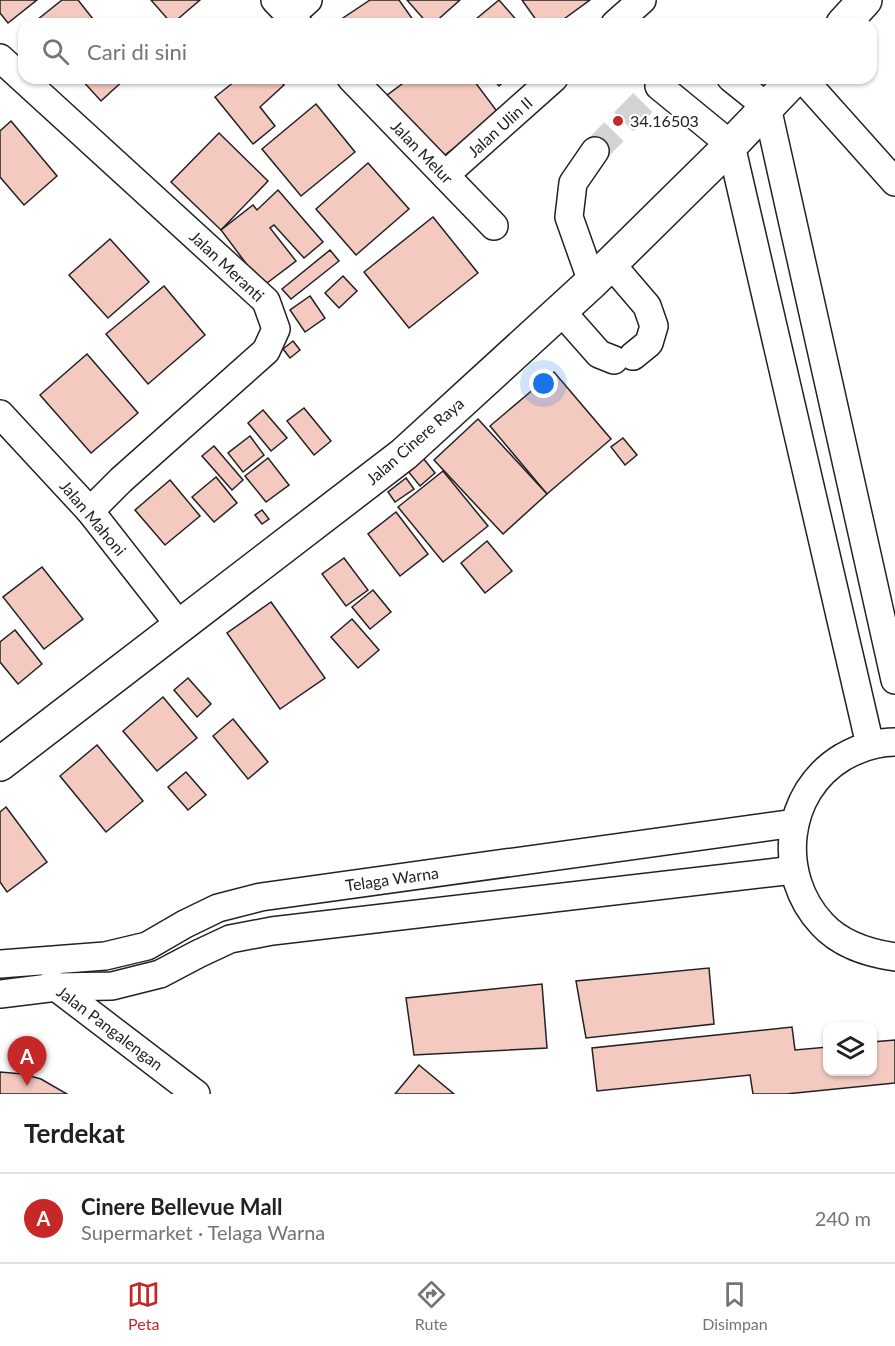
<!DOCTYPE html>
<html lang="id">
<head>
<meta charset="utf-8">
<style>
	:root { --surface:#fff; --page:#f6f6f6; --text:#202124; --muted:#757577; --line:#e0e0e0; --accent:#c62828 }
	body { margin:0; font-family:Lato,sans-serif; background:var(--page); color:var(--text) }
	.controls { position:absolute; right:18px; bottom:18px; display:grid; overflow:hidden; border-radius:12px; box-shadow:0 2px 4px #0004 }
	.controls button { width:54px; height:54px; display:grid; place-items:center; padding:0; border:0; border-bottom:2px solid var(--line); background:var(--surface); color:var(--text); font:30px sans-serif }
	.you { position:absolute; left:544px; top:384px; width:21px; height:21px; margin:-15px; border:4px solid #fff; border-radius:50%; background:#1a73e8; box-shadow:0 0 0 9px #1a73e833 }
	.badge { display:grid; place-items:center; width:39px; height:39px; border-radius:50%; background:var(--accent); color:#fff; font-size:20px; font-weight:700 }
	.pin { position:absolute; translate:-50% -50px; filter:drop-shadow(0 2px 3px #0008) }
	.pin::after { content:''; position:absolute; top:32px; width:21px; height:18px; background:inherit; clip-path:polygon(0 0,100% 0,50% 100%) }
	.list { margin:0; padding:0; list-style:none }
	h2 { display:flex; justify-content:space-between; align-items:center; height:78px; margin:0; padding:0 24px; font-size:26px }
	h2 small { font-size:20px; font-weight:400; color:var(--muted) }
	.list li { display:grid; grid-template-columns:39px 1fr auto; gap:18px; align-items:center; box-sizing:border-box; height:90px; padding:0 24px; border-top:2px solid var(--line) }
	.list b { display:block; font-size:22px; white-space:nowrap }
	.list p { margin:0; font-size:20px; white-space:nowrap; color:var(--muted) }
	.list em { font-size:20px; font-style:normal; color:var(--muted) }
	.icon { flex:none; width:33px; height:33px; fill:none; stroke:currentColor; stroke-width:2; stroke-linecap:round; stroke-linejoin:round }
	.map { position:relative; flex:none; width:895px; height:1094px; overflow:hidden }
	.search { position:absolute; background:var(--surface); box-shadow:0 2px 4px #0004; left:18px; right:18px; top:18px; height:66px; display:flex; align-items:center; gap:15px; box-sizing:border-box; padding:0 21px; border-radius:18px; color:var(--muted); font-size:22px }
	.sheet { height:168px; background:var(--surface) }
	nav { display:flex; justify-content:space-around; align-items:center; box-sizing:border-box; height:84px; border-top:2px solid var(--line); background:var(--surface); font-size:16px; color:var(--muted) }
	nav a { display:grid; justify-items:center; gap:3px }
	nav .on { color:var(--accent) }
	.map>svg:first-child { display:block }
</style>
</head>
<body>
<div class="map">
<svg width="895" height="1094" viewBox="0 0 895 1094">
	<rect width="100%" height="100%" fill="#fff"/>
	<g fill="#f3c9c0" stroke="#222" stroke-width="1.5">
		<path d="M0 0H37L8 23 0 13Z"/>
		<path d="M62 0H78L97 24H32Z"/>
		<path d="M151 0H200L172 24Z"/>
		<path d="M370 0H399L416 24H334Z"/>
		<path d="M407 0H460L433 24H428Z"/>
		<path d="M499 0 520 24H470Z"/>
		<path d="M522 0H590L557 24H539Z"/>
		<path d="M80 78H126L101 101Z"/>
		<path d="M239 78H277L284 85 260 107 275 126 253 144 215 97Z"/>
		<path d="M410 78H472L499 114 437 161 386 96Z"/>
		<path d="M492 78H508L499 86Z"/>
		<path d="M316 104 355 152 301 196 262 149Z"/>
		<path d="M11 121 57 176 24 205 0 177V131Z"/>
		<path d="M219 133 268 181 221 230 171 182Z"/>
		<path d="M368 163 409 209 356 255 316 209Z"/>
		<path d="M278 190 323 242 304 258 274 225 270 228 296 261 263 286 221 230 253 205 257 210Z"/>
		<path d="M433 217 478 273 409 328 364 272Z"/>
		<path d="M110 239 149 282 108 318 69 275Z"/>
		<path d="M330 250 339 261 291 299 282 289Z"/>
		<path d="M343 276 357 291 339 308 325 293Z"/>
		<path d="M164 286 205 335 148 384 106 334Z"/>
		<path d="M310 296 325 318 305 332 290 310Z"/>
		<path d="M293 341 300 350 290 358 283 349Z"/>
		<path d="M87 354 138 413 91 453 40 395Z"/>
		<path d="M554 372 611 439 547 494 490 426Z"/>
		<path d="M304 408 331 441 314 455 287 421Z"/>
		<path d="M263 410 287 438 271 451 248 423Z"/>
		<path d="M478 419 547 494 503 534 434 460Z"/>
		<path d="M250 436 264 455 243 472 228 453Z"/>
		<path d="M623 438 637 455 625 465 611 447Z"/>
		<path d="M214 446 243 480 232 490 202 456Z"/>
		<path d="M268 458 289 485 266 502 245 476Z"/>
		<path d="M423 458 435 473 420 486 407 470Z"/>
		<path d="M443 471 488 526 443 562 398 507Z"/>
		<path d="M216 477 237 503 214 522 192 497Z"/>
		<path d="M406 478 414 489 395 502 388 492Z"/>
		<path d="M170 480 200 516 165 545 135 510Z"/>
		<path d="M262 510 269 519 262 524 255 515Z"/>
		<path d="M396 512 428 554 400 576 368 534Z"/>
		<path d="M487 541 512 571 485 593 461 563Z"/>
		<path d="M344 558 368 590 346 606 322 574Z"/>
		<path d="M42 567 83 619 44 649 3 597Z"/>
		<path d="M373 590 391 612 370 629 352 607Z"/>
		<path d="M271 602 325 678 280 709 227 633Z"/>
		<path d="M352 619 379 650 358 668 331 637Z"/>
		<path d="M15 630 42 664 18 684 0 662V642Z"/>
		<path d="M188 678 211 704 197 717 174 690Z"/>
		<path d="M163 697 197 738 157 771 123 731Z"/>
		<path d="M233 719 268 762 248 779 213 736Z"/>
		<path d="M97 745 143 801 106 832 60 776Z"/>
		<path d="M186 772 206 795 188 810 168 787Z"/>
		<path d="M6 807 47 862 7 892 0 882V812Z"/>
		<path d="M709 968 714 1024 586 1038 576 981Z"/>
		<path d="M542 984 547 1048 414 1055 406 998Z"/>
		<path d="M792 1027 795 1050 828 1047V1072H872V1042L895 1040V1083L786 1094H753L750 1075 597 1091 592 1048Z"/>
		<path d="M419 1065 454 1094H395Z"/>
		<path d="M0 1072 23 1074 41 1079 67 1094H0Z"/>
	</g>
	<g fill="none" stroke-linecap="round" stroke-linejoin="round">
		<path stroke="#d3d3d3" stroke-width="27" stroke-dasharray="27 14" stroke-linecap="butt" d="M595 151 667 78"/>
		<defs>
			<g id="minor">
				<path d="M275 0 298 24"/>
				<path d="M290 16 308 0"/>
				<path d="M615 24 642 0"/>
				<path d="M0 58 266 301 276 329 266 351 121 480 90 511"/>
				<path d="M351 78 494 226"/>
				<path d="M731 78 767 107 895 680"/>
				<path d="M802 78 895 182"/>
				<path d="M659 86 731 145 870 745"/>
				<path d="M445 175 554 78"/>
				<path d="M611 264 647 306 654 326 649 343 633 356"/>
				<path d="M592 282 569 217 573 183 595 151"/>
				<path d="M561 311 599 354 614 360"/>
				<path d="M0 414 90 511 180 626"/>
				<path d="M895 742C876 742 859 748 843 757 784 792 776 875 822 924 841 945 868 953 895 957"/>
				<path d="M0 964 105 956 147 946 185 924 218 908 261 897 795 823"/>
				<path d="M52 984 196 1094"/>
				<path d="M0 994 57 987 112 986 160 974 198 954 230 939 272 931 794 870"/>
			</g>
			<g id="major">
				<path d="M843 24 865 0"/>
				<path d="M0 764 404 454 592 282 731 145 795 78"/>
			</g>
		</defs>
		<use href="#minor" stroke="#222" stroke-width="30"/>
		<use href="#major" stroke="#222" stroke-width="36"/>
		<use href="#minor" stroke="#fff" stroke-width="27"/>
		<use href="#major" stroke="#fff" stroke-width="33"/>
	</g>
	<circle fill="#c62828" stroke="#fff" stroke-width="2" cx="618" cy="121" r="6"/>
	<g text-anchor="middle" stroke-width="4.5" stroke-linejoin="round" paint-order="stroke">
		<g font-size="16" fill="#222" stroke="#fff" text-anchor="start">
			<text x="630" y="127">34.16503</text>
		</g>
		<g font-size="16" fill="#222" stroke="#fff">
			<text transform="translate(500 127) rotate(-42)" y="6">Jalan Ulin II</text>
			<text transform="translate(422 152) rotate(46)" y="6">Jalan Melur</text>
			<text transform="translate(227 266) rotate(43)" y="6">Jalan Meranti</text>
			<text transform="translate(415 441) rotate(-41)" y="6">Jalan Cinere Raya</text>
			<text transform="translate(93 518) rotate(50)" y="6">Jalan Mahoni</text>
			<text transform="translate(392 879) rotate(-8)" y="6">Telaga Warna</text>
			<text transform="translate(110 1028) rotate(37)" y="6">Jalan Pangalengan</text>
		</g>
	</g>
</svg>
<div class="controls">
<button><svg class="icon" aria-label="layers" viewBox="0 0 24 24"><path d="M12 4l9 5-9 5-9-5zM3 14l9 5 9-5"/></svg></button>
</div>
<div class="you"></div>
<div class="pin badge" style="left:27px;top:1086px">A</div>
<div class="search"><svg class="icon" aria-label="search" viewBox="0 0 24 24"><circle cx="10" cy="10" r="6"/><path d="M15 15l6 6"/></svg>Cari di sini</div>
</div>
<section class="sheet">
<h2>Terdekat<small></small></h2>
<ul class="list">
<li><span class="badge">A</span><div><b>Cinere Bellevue Mall</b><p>Supermarket · Telaga Warna</p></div><em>240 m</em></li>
</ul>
</section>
<nav>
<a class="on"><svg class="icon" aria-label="map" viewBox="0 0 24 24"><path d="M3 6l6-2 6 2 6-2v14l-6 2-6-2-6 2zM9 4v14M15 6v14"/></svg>Peta</a>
<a><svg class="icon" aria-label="directions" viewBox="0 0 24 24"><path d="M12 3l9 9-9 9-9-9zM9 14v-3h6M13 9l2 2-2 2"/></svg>Rute</a>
<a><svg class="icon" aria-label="saved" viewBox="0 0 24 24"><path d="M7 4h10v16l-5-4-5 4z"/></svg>Disimpan</a>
</nav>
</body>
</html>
